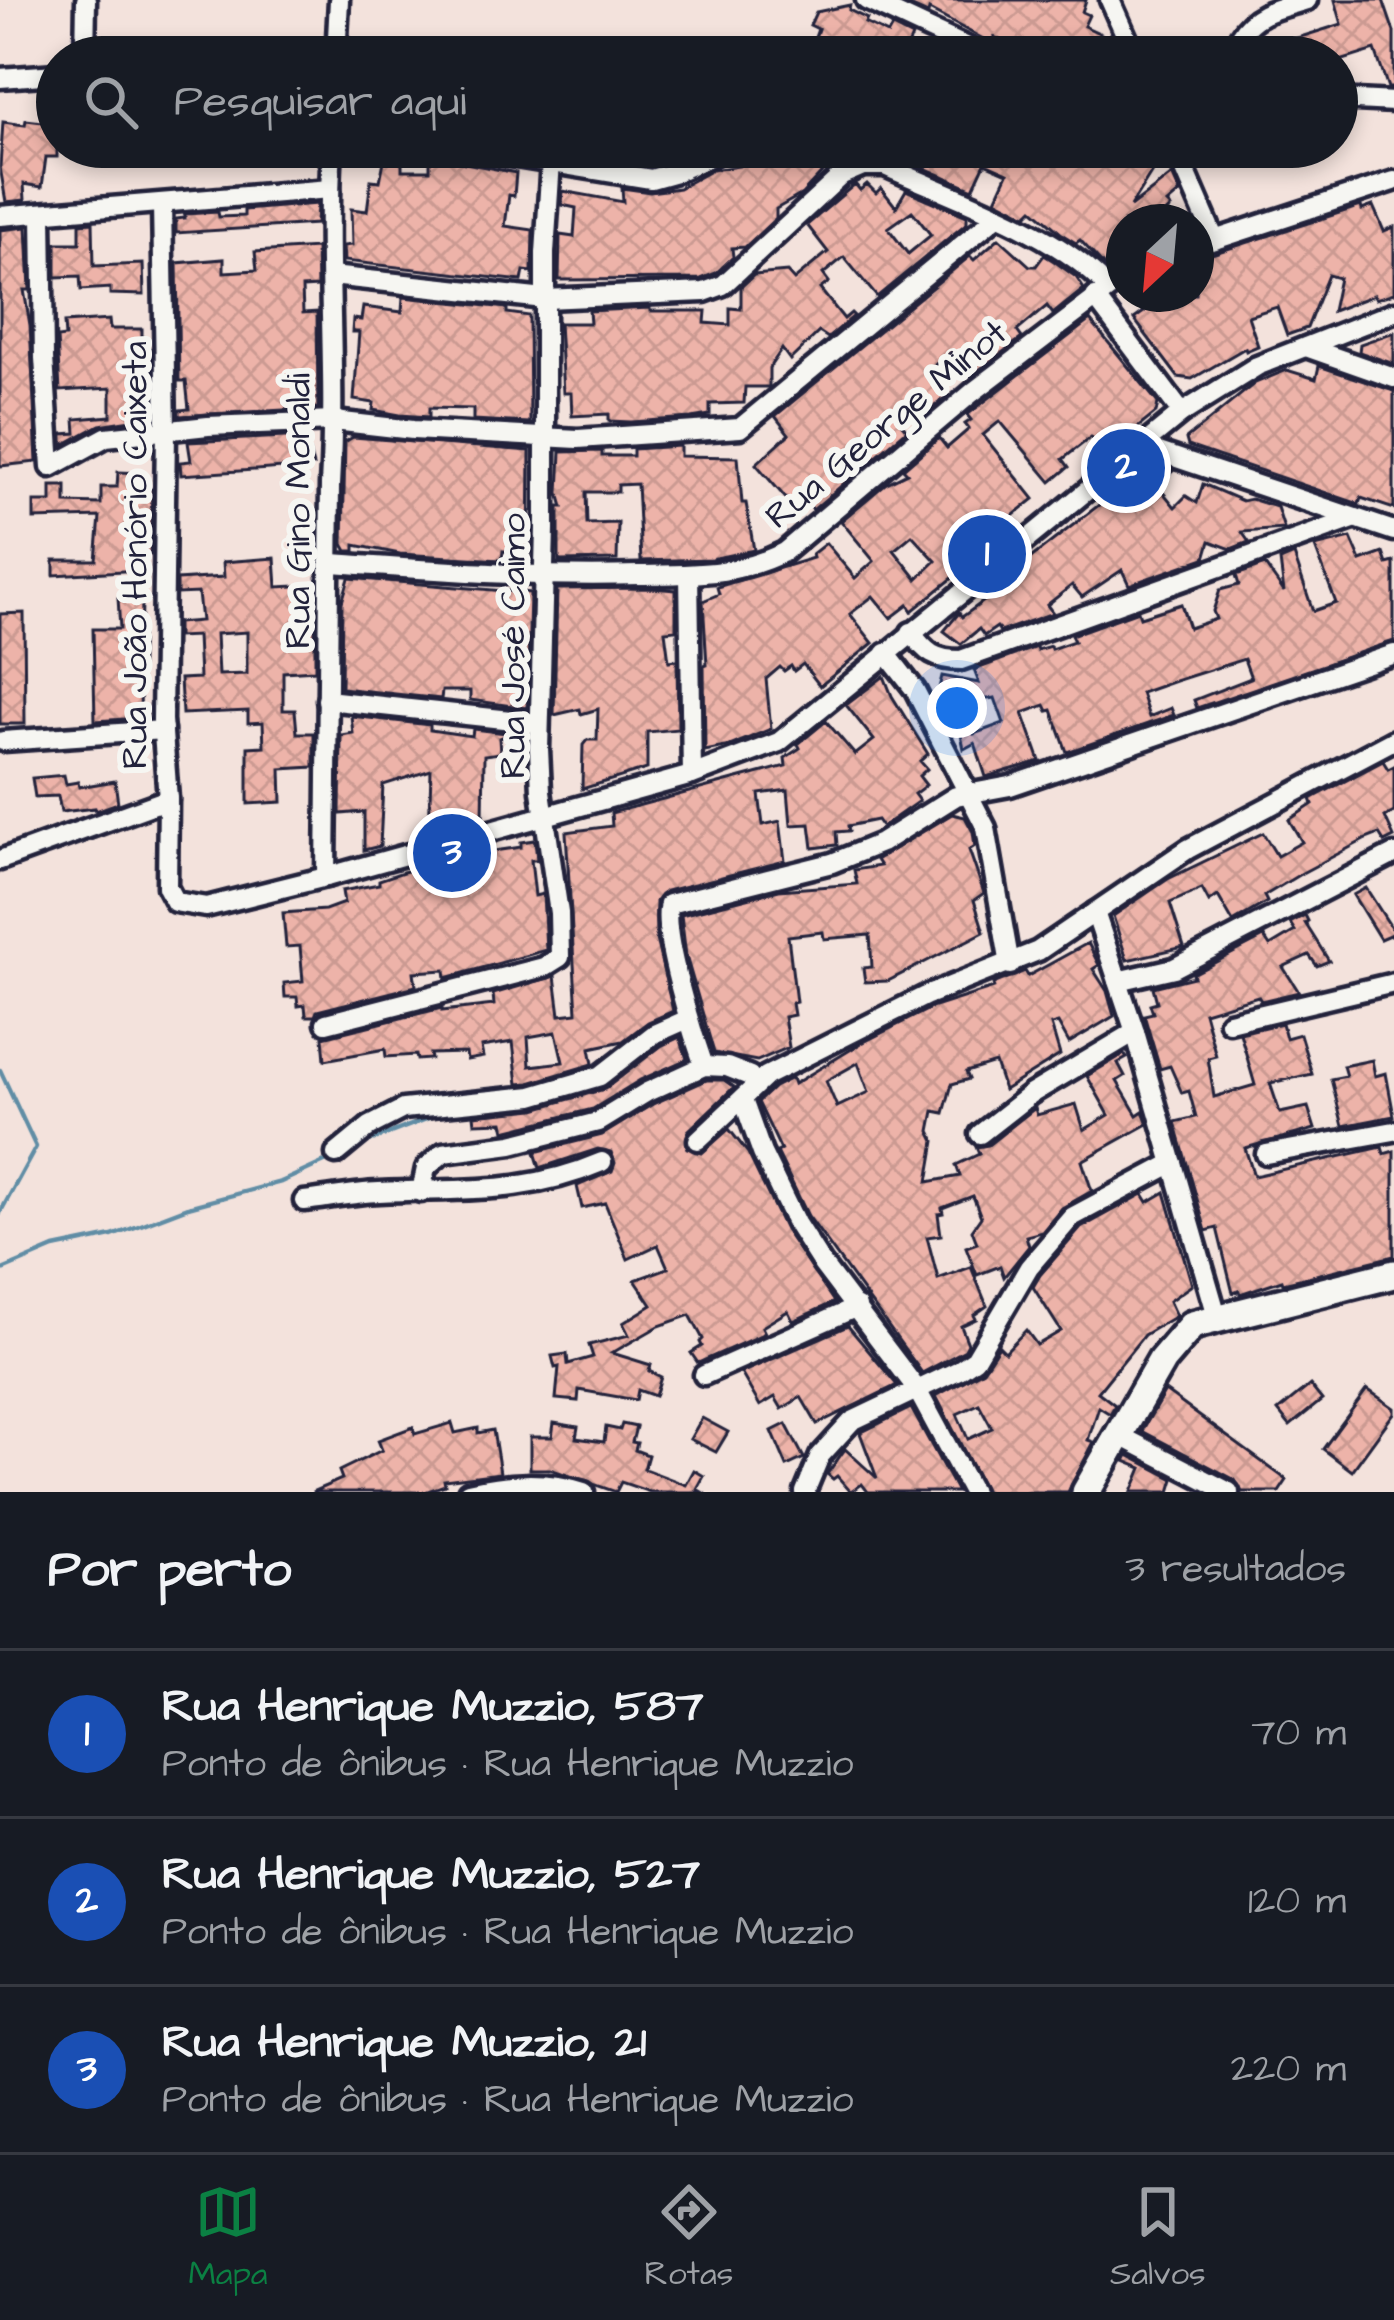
<!DOCTYPE html>
<html lang="pt">
<head>
<meta charset="utf-8">
<style>
	:root { --surface:#171b24; --page:#20242c; --text:#f1f3f6; --muted:#9ea1a6; --line:#363941; --accent:#0b8043 }
	body { margin:0; font-family:"Architects Daughter",sans-serif; background:var(--page); color:var(--text) }
	.compass { position:absolute; left:1106px; top:204px; width:108px; height:108px; border-radius:50%; background:var(--surface); box-shadow:0 6px 18px #0003; rotate:206deg }
	.you { position:absolute; left:957px; top:708px; width:42px; height:42px; margin:-30px; border:9px solid #fff; border-radius:50%; background:#1a73e8; box-shadow:0 0 0 18px #1a73e833 }
	.badge { display:grid; place-items:center; width:78px; height:78px; border-radius:50%; background:var(--accent); color:#fff; font-size:39px; font-weight:700 }
	.pin { position:absolute; translate:-50% -50%; border:6px solid #fff; box-shadow:0 3px 12px #0006 }
	.list { margin:0; padding:0; list-style:none }
	h2 { display:flex; justify-content:space-between; align-items:center; height:156px; margin:0; padding:0 48px; font-size:51px }
	h2 small { font-size:39px; font-weight:400; color:var(--muted) }
	.list li { display:grid; grid-template-columns:78px 1fr auto; gap:36px; align-items:center; box-sizing:border-box; height:168px; padding:0 48px; border-top:3px solid var(--line) }
	.list b { display:block; font-size:45px; white-space:nowrap }
	.list p { margin:0; font-size:39px; white-space:nowrap; color:var(--muted) }
	.list em { font-size:39px; font-style:normal; color:var(--muted) }
	.icon { flex:none; width:66px; height:66px; fill:none; stroke:currentColor; stroke-width:2; stroke-linecap:round; stroke-linejoin:round }
	.map { position:relative; flex:none; width:1394px; height:1492px; overflow:hidden }
	.search { position:absolute; background:var(--surface); box-shadow:0 6px 18px #0003; left:36px; right:36px; top:36px; height:132px; display:flex; align-items:center; gap:30px; box-sizing:border-box; padding:0 42px; border-radius:66px; color:var(--muted); font-size:45px }
	.sheet { height:660px; background:var(--surface) }
	nav { display:flex; justify-content:space-around; align-items:center; box-sizing:border-box; height:168px; border-top:3px solid var(--line); background:var(--surface); font-size:33px; color:var(--muted) }
	nav a { display:grid; justify-items:center; gap:6px }
	nav .on { color:var(--accent) }
	.map>svg:first-child { display:block }
</style>
</head>
<body>
<div class="map">
<svg width="1394" height="1492" viewBox="0 0 1394 1492">
	<defs>
		<pattern id="building-cross-hatch" width="8" height="8" patternUnits="userSpaceOnUse" patternTransform="scale(3)"><rect width="8" height="8" fill="#edb3a9"/><path d="M0 0l8 8M0 8l8-8" fill="none" stroke="#cb9a92"/></pattern>
	</defs>
	<rect width="100%" height="100%" fill="#f3e2dc"/>
	<filter id="ink" filterUnits="userSpaceOnUse"><feTurbulence type="fractalNoise" baseFrequency=".00833" numOctaves="2"/><feDisplacementMap in="SourceGraphic" scale="24" xChannelSelector="R" yChannelSelector="G"/><feConvolveMatrix kernelMatrix="1 2 1 2 8 2 1 2 1" color-interpolation-filters="sRGB"/></filter>
	<g filter="url(#ink)">
		<g fill="none" stroke-linecap="round" stroke-linejoin="round">
			<g stroke="#608da5" stroke-width="4.5">
				<path d="M0 1070 36 1147 0 1213"/>
				<path d="M357 1146 442 1113"/>
				<path d="M0 1271 54 1248 112 1236 188 1207 281 1182 331 1159"/>
			</g>
		</g>
		<g fill="url(#building-cross-hatch)" stroke="#22223b" stroke-width="3" fill-rule="evenodd">
			<path d="M908 0H1086L1082 12 1089 15 1084 26 1101 34 1098 39 1114 46 1110 57H1064L1065 54 1043 44 1037 57H1012L1016 48 994 37 991 43 929 10 928 14 906 4Z"/>
			<path d="M1335 0H1383L1394 32V88H1388L1375 50 1337 62V57H1280L1275 45 1342 24Z"/>
			<path d="M850 5 849 10 867 19 865 23 888 34 892 27 912 37 903 57H808L818 29 810 25 816 12Z"/>
			<path d="M26 120 51 123 49 135 57 138V157H46L42 187 24 184 25 200 6 202 0 167 3 122 25 125Z"/>
			<path d="M741 147H821L832 162 802 194 776 209V218L745 247 732 248 733 257 716 273 701 279 559 280 560 235 574 237 576 208 562 205 563 191 623 202 622 188 650 192 679 188 712 170 739 166Z"/>
			<path d="M875 147H1153L1163 154 1130 207 1172 175 1180 193 1167 204 1171 208 1164 214 1171 222H1124V264L1105 267 1080 240 1076 243 1063 235 1033 209 1027 215 996 199 1008 173 985 163 973 189Z"/>
			<path d="M430 156 516 173 514 196 509 195 505 226 533 230 532 272 524 271 522 281 344 261 343 246 352 245 351 209 367 211 371 180 380 181 384 161 402 163V170H430Z"/>
			<path d="M855 184 860 190 867 184 876 193 881 188 896 207 906 190 967 216V223L877 297 844 257 823 274 829 282 820 289 844 319 851 313 854 316 828 338 819 332 790 360 782 349 769 368V387H745L744 403 710 404V415L691 418 631 422 609 421V414L572 416 571 393H563L559 323H590L589 311 650 308V311H706L705 323 730 325V308L741 309V287L754 275 787 272 794 280 828 252 807 225ZM912 211 931 235 908 254 888 228Z"/>
			<path d="M317 204 316 224 176 233V219L185 218V214L218 212 219 217 244 216V210Z"/>
			<path d="M1361 206 1362 210 1373 206 1384 231 1394 227V293L1376 299 1374 295 1332 311 1339 278 1328 275 1307 328 1287 335 1277 307 1248 316 1258 346 1246 351 1245 348 1192 379 1178 377 1134 319 1144 312 1129 294H1196V259Z"/>
			<path d="M93 222 94 266 143 264 144 295 110 294V288L81 290 80 276 56 277V243H80V223Z"/>
			<path d="M27 227 30 290H24L30 325 37 462 0 466V230Z"/>
			<path d="M999 238 1030 266H1036L1044 255 1054 261 1076 277 1084 289 1053 314 1047 306 1017 331 1022 338 971 376 951 352 928 370 948 395 928 412 923 406 901 423 907 430 813 510 806 501 795 509 756 464 789 434 775 416 970 256 974 260Z"/>
			<path d="M316 248 317 287 302 288 303 313 317 312 318 408 179 416V410L189 409 186 381H179L177 263 224 259V272L257 270 255 252Z"/>
			<path d="M403 297 507 308V313L529 316 530 423 473 420V409L429 408V417L400 415 373 410 374 403 354 400 359 332H352L353 319 361 320 363 307 402 312Z"/>
			<path d="M109 320 110 329H142V356L151 355V417L100 425 63 445V434L76 433 75 419 111 416V388L60 391 57 338 65 337 64 323Z"/>
			<path d="M1090 320 1158 403 1156 413 1105 454 1091 437 1063 459 1069 467 1051 482 1000 421 983 435 1034 499 995 530 1002 538 912 611 908 605 891 618 873 596 850 614 873 643 820 686 803 664 794 671 791 666 784 671 780 667 766 679 771 729 730 746 705 751 704 666 707 665 703 601 719 594 717 587 813 558 812 554 826 543 855 578 874 561 841 521 885 484 907 473 903 469 939 438 947 448 969 429 965 424 971 420 967 415ZM912 535 936 561 917 579 894 550Z"/>
			<path d="M1394 332V364L1359 352 1360 344Z"/>
			<path d="M1319 366 1394 391V509L1361 498 1359 504 1188 446 1186 439 1255 383 1287 370 1316 379Z"/>
			<path d="M305 436 313 466 181 475 180 462 191 461 188 442Z"/>
			<path d="M353 437 530 451 529 554 503 551 502 560 400 554 355 545V551H347L343 544 345 442Z"/>
			<path d="M680 446V456L738 457 742 503H746L754 550 711 559 641 561 637 484 618 485V492H586L587 524 618 523 617 560 559 561V507H563L559 493 561 452 602 451V456H633V449Z"/>
			<path d="M1160 467 1173 471 1157 485 1175 507 1186 496 1197 503 1203 484 1242 501 1251 499 1277 507 1284 529 1242 532 1249 542 1231 549 1210 541 1205 558 1129 585 1122 570 1082 597 1072 585 1047 605 1053 613 1000 632 997 627 984 636 979 629 961 644 944 631 959 613 962 617 995 593 1021 571 1018 568 1131 480 1136 486Z"/>
			<path d="M118 472 143 473 142 488 152 489 150 555 140 556V570L54 575V560H96L100 517 34 519V502H51V486H66V503L101 504V487H117Z"/>
			<path d="M1351 538 1361 561 1383 553 1387 564 1394 562V641L1197 708 1194 700 1251 678 1244 659 1175 681 1141 693 1149 717 1171 708 1174 715 1067 752 1052 710 1048 711 1045 705 1023 713 1040 761 986 777 975 743 964 749 955 706 943 707 942 696H937L942 676 979 683 974 670 1036 647 1037 650 1050 646 1051 649 1074 641 1071 635 1138 611 1140 617 1181 604 1189 628 1216 619 1213 611 1220 590 1239 585 1236 575 1265 565 1284 592 1280 561 1294 555 1313 611 1336 603 1315 547ZM995 698 1004 723 974 734 967 702Z"/>
			<path d="M275 558 277 587 315 585V670L283 672V710H295L297 733H314V767L281 769 282 802 248 804V747L264 746 263 722 248 723V711L182 714 180 679 199 678 197 636 177 637V623L201 621 198 593 177 594V580L224 577 223 562ZM247 632V674L218 675 216 634Z"/>
			<path d="M349 578 530 593 527 708 470 700V691H442L441 699 341 688 342 602Z"/>
			<path d="M652 588 676 590V630L665 631 669 661 677 660 678 729 647 732V769L582 789 583 745 587 740H597L598 709 581 714 580 709 554 715 557 589Z"/>
			<path d="M142 597 140 718 95 721 93 629H120L118 598Z"/>
			<path d="M24 613 25 724H0V614Z"/>
			<path d="M884 676 892 696 928 754 920 761 927 769 919 776 926 785 914 794 919 801 882 827 877 820 848 826 849 831 836 832 837 845 813 848 810 824 791 825 788 790 759 794 763 825 780 821 785 861 666 891 656 901V939L673 1011 648 1022 623 1041 590 1048 593 1064 529 1083 518 1084 513 1042 481 1047 483 1057 467 1060 466 1053 430 1054 431 1059 417 1060 416 1055 386 1057 385 1049 325 1060 323 1037 442 1008V1011L494 1005 493 994 555 976 560 1015 577 1013 566 832 612 826 611 813 786 766 785 758 800 748 798 744 826 721 855 755 874 740 846 705ZM556 1032 563 1062 530 1066 528 1037Z"/>
			<path d="M351 716 430 725V730L472 736 473 729 514 734 499 738 500 753 484 755 483 819 429 834 431 770 383 785 380 846 364 850V812L340 814 341 735 353 733Z"/>
			<path d="M1383 761 1388 769 1394 766V812L1385 817 1394 837 1384 842 1379 834 1366 839 1302 873 1264 896 1267 902 1233 922 1218 896 1209 902 1202 889 1170 903 1184 947 1127 960 1113 916 1168 879 1263 833 1277 856 1302 842 1289 820 1313 804 1311 799Z"/>
			<path d="M64 775 66 784 78 782 79 787 115 781 118 803 96 811 95 808 61 812 58 796 35 797 32 778Z"/>
			<path d="M952 814 965 817 973 832 975 846 969 850 984 893 974 900 984 932 888 981 865 982 863 968 872 967 870 935 824 939 823 932 788 936 796 1002 792 1003 794 1015 784 1017 789 1047 757 1061 714 1053 686 956 681 915 779 890 857 884 854 870 880 866 876 860Z"/>
			<path d="M535 840 537 860H531L535 896 543 894 546 950 446 978 445 970 414 972 416 986 317 1011 315 1016H306L305 1005 298 1006 297 997H285L284 983 303 981 300 946 286 947 283 913 325 910 344 903 342 891 379 884V880L403 872 417 869 418 880 464 875 461 856 521 847V842Z"/>
			<path d="M1366 888 1394 932V933L1380 939 1353 895Z"/>
			<path d="M1305 915 1308 921 1305 923 1329 961 1317 966 1309 955 1283 967 1299 992 1261 1001 1258 996 1204 1012 1216 1056 1208 1058 1214 1097 1255 1085 1240 1033 1282 1023 1286 1038 1300 1034 1312 1074 1270 1083 1280 1113 1308 1107 1315 1129 1245 1148 1254 1176 1382 1147 1384 1154 1394 1151V1256L1283 1283 1282 1280 1240 1294 1239 1291 1233 1293 1217 1228 1206 1231 1175 1122 1196 1117 1189 1091 1182 1093 1170 1066 1160 1069 1144 1015 1153 1013 1150 1004 1157 1002 1153 987 1194 977 1193 974 1264 937 1270 946 1295 931 1290 923Z"/>
			<path d="M1088 943 1099 965 1093 969 1107 991 1114 1016 1069 1043 1058 1023 1051 1025 1060 1055 1004 1090 995 1063 966 1072 969 1079 952 1084 944 1113 934 1111 930 1131 935 1141 928 1182 960 1176 956 1165 979 1154 976 1147 988 1145 1035 1108 1037 1115 1076 1104 1084 1130 1109 1115 1087 1076 1124 1054 1127 1058 1118 1063 1125 1076 1117 1081 1137 1115 1143 1111 1148 1124 1082 1161 1092 1191 1062 1208 1042 1232 1026 1236 1029 1246 1004 1277 1000 1266 977 1275 966 1247 977 1243 972 1230 981 1217 973 1196 942 1208 943 1213 938 1214 941 1235 927 1237 938 1279 971 1267 987 1306 974 1315 976 1319 961 1326 968 1344 965 1350 922 1373 808 1216 777 1152 781 1150 758 1102 774 1087 792 1078 794 1084 860 1044 931 1008 994 988 993 984 1025 971 1028 976ZM858 1063 869 1092 837 1107 826 1081Z"/>
			<path d="M680 1037 687 1059 640 1080 593 1109 505 1131 503 1122 475 1123 474 1115 535 1109 605 1089 661 1046Z"/>
			<path d="M1372 1060 1375 1076 1386 1073 1394 1116 1343 1126 1331 1079 1346 1076 1343 1066Z"/>
			<path d="M707 1080H724L734 1087 688 1131 687 1148 702 1153 729 1129 748 1153 785 1230 834 1302 793 1321 788 1311 762 1327 765 1333 698 1363 691 1353 702 1346 700 1342 703 1339 690 1315 659 1326 612 1353 651 1365 649 1371 661 1377 655 1396 638 1390 636 1400 579 1390 578 1401 556 1399 559 1367 555 1368 552 1356 567 1354 568 1364 593 1357 589 1345 629 1335 623 1323 652 1305 635 1280 668 1268 658 1245 628 1259 605 1203 582 1208 577 1186 612 1171 615 1163 611 1152 598 1149 540 1168 535 1152 602 1135 653 1104Z"/>
			<path d="M1165 1192 1192 1285 1169 1301 1176 1316 1144 1335 1098 1392 1115 1405 1110 1414 1099 1407 1088 1440 1094 1442 1068 1492H985L936 1396 983 1370 999 1346 1005 1352 1026 1330 1037 1345 1061 1331 1033 1287 1040 1275 1081 1228 1143 1194 1148 1202ZM979 1404 992 1428 968 1439 957 1414Z"/>
			<path d="M848 1326 897 1385 817 1424 801 1397 782 1409 775 1397 760 1406 741 1373Z"/>
			<path d="M1310 1385 1322 1400 1290 1426 1278 1411Z"/>
			<path d="M1367 1389 1394 1408V1413L1352 1471 1323 1449Z"/>
			<path d="M1165 1391 1287 1480 1279 1492H1242L1235 1480 1142 1431Z"/>
			<path d="M911 1408 957 1492H868L862 1484 851 1492 837 1476 833 1479 827 1474 845 1449 877 1478 860 1433Z"/>
			<path d="M702 1418 728 1432 716 1452 690 1439Z"/>
			<path d="M452 1423 455 1433 478 1428V1433L493 1430 500 1473 444 1480 445 1485 425 1492H312L342 1479 339 1471 382 1450 378 1440 413 1427 415 1434Z"/>
			<path d="M554 1423 578 1427 576 1438 604 1442 606 1427 620 1430 622 1424 636 1427 632 1442 637 1443 635 1450 648 1455 644 1469 686 1485 694 1470 704 1476 697 1489 702 1492H650L621 1482 616 1492 550 1469H530V1437H552Z"/>
			<path d="M786 1424 804 1458 787 1466 772 1431Z"/>
			<path d="M1128 1455 1174 1479 1170 1492H1132L1142 1468 1125 1461Z"/>
		</g>
		<g fill="none" stroke-linecap="round" stroke-linejoin="round">
			<defs>
				<g id="street">
					<path d="M866 0 988 57"/>
					<path d="M1110 0 1135 57"/>
					<path d="M85 57 86 0"/>
					<path d="M336 57 339 0"/>
					<path d="M1244 57 1240 36C1255 11 1281 8 1307 0"/>
					<path d="M0 78 57 74"/>
					<path d="M1337 99 1394 102"/>
					<path d="M454 147 651 179 676 172 728 148"/>
					<path d="M1175 147 1215 240"/>
					<path d="M162 204 166 431 162 720 168 799 167 887 175 902 206 907 326 877 692 775 779 742 1182 413 1257 366 1394 312"/>
					<path d="M42 213 44 358 51 467 106 437 208 426 334 421 413 430 578 439 740 428 996 217"/>
					<path d="M0 216 330 189"/>
					<path d="M1196 246 1394 181"/>
					<path d="M331 276 545 299 704 292 723 285 842 175 863 166H885C953 197 1058 232 1107 287"/>
					<path d="M1095 297 1182 413"/>
					<path d="M1306 347 1394 378"/>
					<path d="M1141 446 1394 531"/>
					<path d="M331 563C434 570 535 578 638 575 689 574 738 576 784 552L973 392 1124 277"/>
					<path d="M689 574 692 775"/>
					<path d="M911 632C926 653 935 660 961 660L1356 518"/>
					<path d="M886 653 915 690 986 828 1010 965"/>
					<path d="M327 700 539 723"/>
					<path d="M3 741 163 730"/>
					<path d="M0 860 168 799"/>
					<path d="M326 877 330 485C337 373 325 260 332 147"/>
					<path d="M1095 912 1135 1032 1217 1316"/>
					<path d="M1118 981 1174 968 1394 854"/>
					<path d="M1229 1022 1394 983"/>
					<path d="M326 1023 544 967 560 957 559 913 541 791 539 749 545 529V253L551 161"/>
					<path d="M704 1066C693 1035 660 931 669 904L832 863 881 843 956 796 1010 786 1394 654"/>
					<path d="M743 1100 762 1153 796 1223 822 1264 916 1388 972 1492"/>
					<path d="M980 1134 1031 1094 1135 1032"/>
					<path d="M698 1140 766 1076 925 996 1038 951 1188 849 1394 740"/>
					<path d="M336 1154 370 1126 403 1109 532 1096 600 1076 654 1034 688 1019"/>
					<path d="M1266 1154 1394 1131"/>
					<path d="M421 1192 426 1168 443 1153 512 1144 598 1122 647 1092 704 1066 727 1067 750 1076 755 1083"/>
					<path d="M304 1201C329 1198 354 1193 379 1192 461 1188 523 1196 602 1162"/>
					<path d="M704 1375 857 1307"/>
					<path d="M1117 1434 1229 1492"/>
					<path d="M468 1492C507 1483 545 1480 584 1492"/>
					<path d="M805 1492 820 1456 852 1421 959 1370 975 1359 1029 1267 1072 1217 1173 1163"/>
				</g>
				<path id="secondary" d="M1086 1492 1162 1360 1192 1325 1394 1274"/>
			</defs>
			<use href="#street" stroke="#22223b" stroke-width="27"/>
			<use href="#secondary" stroke="#22223b" stroke-width="36"/>
			<use href="#street" stroke="#f6f6f2" stroke-width="18"/>
			<use href="#secondary" stroke="#f6f6f2" stroke-width="27"/>
		</g>
	</g>
	<g text-anchor="middle" stroke-width="12" stroke-linejoin="round" paint-order="stroke">
		<g font-size="36" fill="#22223b" stroke="#f6f6f2">
			<text transform="translate(885 423) rotate(-40)" y="13">Rua George Minot</text>
			<text transform="translate(296 511) rotate(-90)" y="13">Rua Gino Monaldi</text>
			<text transform="translate(133 555) rotate(-90)" y="13">Rua João Honório Caixeta</text>
			<text transform="translate(511 646) rotate(-90)" y="13">Rua José Caimo</text>
		</g>
	</g>
</svg>
<svg class="compass" viewBox="-18 -18 36 36"><path d="M0-13l5 13h-10z" fill="#e53935"/><path d="M0 13l5-13h-10z" fill="#9ea1a6"/></svg>
<div class="you"></div>
<div class="pin badge" style="left:987px;top:554px;background:#1a4fb4">1</div>
<div class="pin badge" style="left:1126px;top:468px;background:#1a4fb4">2</div>
<div class="pin badge" style="left:452px;top:853px;background:#1a4fb4">3</div>
<div class="search"><svg class="icon" aria-label="search" viewBox="0 0 24 24"><circle cx="10" cy="10" r="6"/><path d="M15 15l6 6"/></svg>Pesquisar aqui</div>
</div>
<section class="sheet">
<h2>Por perto<small>3 resultados</small></h2>
<ul class="list">
<li><span class="badge" style="background:#1a4fb4">1</span><div><b>Rua Henrique Muzzio, 587</b><p>Ponto de ônibus · Rua Henrique Muzzio</p></div><em>70 m</em></li>
<li><span class="badge" style="background:#1a4fb4">2</span><div><b>Rua Henrique Muzzio, 527</b><p>Ponto de ônibus · Rua Henrique Muzzio</p></div><em>120 m</em></li>
<li><span class="badge" style="background:#1a4fb4">3</span><div><b>Rua Henrique Muzzio, 21</b><p>Ponto de ônibus · Rua Henrique Muzzio</p></div><em>220 m</em></li>
</ul>
</section>
<nav>
<a class="on"><svg class="icon" aria-label="map" viewBox="0 0 24 24"><path d="M3 6l6-2 6 2 6-2v14l-6 2-6-2-6 2zM9 4v14M15 6v14"/></svg>Mapa</a>
<a><svg class="icon" aria-label="directions" viewBox="0 0 24 24"><path d="M12 3l9 9-9 9-9-9zM9 14v-3h6M13 9l2 2-2 2"/></svg>Rotas</a>
<a><svg class="icon" aria-label="saved" viewBox="0 0 24 24"><path d="M7 4h10v16l-5-4-5 4z"/></svg>Salvos</a>
</nav>
</body>
</html>
